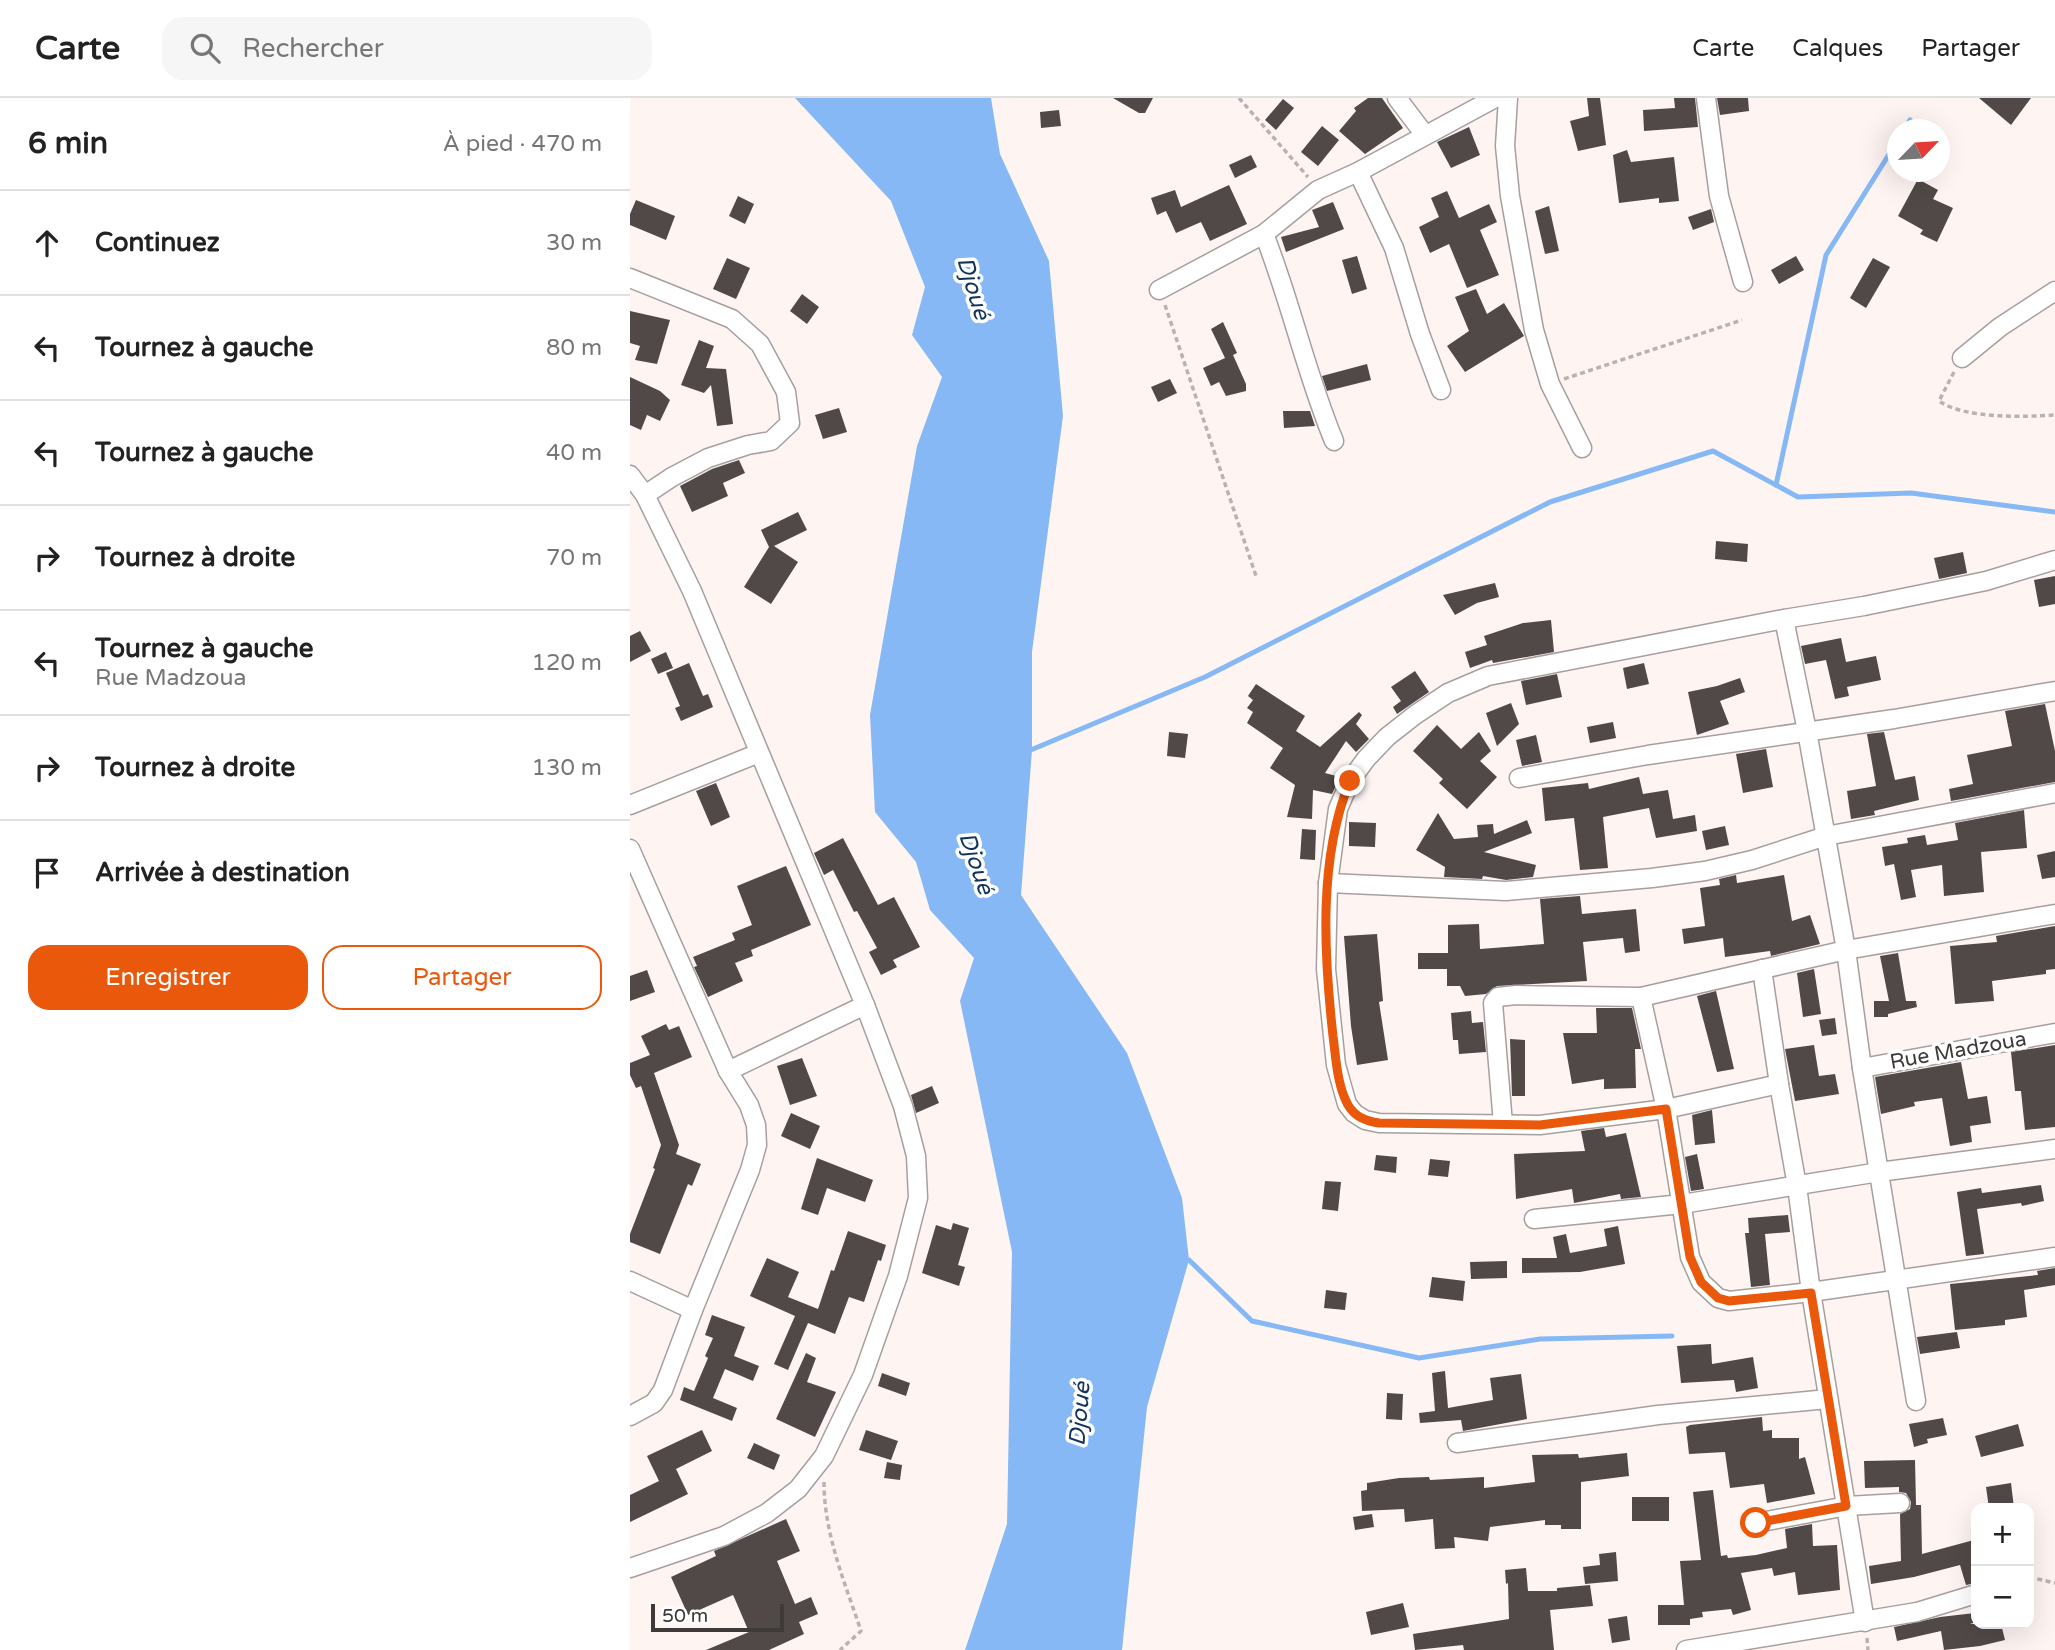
<!DOCTYPE html>
<html lang="fr">
<head>
<meta charset="utf-8">
<style>
	:root { --surface:#fff; --page:#f6f6f6; --text:#222; --muted:#767676; --line:#e0e0e0; --accent:#ea580c }
	body { margin:0; font-family:"Varela Round",sans-serif; background:var(--page); color:var(--text) }
	.controls { position:absolute; right:21px; bottom:21px; display:grid; overflow:hidden; border-radius:14px; box-shadow:0 7px 28px #0002 }
	.controls button { width:63px; height:63px; display:grid; place-items:center; padding:0; border:0; border-bottom:2px solid var(--line); background:var(--surface); color:var(--text); font:35px sans-serif }
	.compass { position:absolute; left:1257px; top:21px; width:63px; height:63px; border-radius:50%; background:var(--surface); box-shadow:0 7px 28px #0002; rotate:65deg }
	.scale { position:absolute; left:21px; bottom:18px; width:133px; box-sizing:border-box; padding-left:7px; border:4px solid #3e3a39; border-top:0; font-size:19px; line-height:24px; white-space:nowrap; color:#3e3a39; -webkit-text-stroke:5px #fff; paint-order:stroke }
	.stop { position:absolute; width:21px; height:21px; margin:-16px; border:5px solid #ea580c; border-radius:50%; background:#fff }
	.stop.end { background:#ea580c; border-color:#fff; box-shadow:0 2px 7px #0008 }
	.list { margin:0; padding:0; list-style:none }
	h2 { display:flex; justify-content:space-between; align-items:center; height:91px; margin:0; padding:0 28px; font-size:30px }
	h2 small { font-size:23px; font-weight:400; color:var(--muted) }
	.list li { display:grid; grid-template-columns:46px 1fr auto; gap:21px; align-items:center; box-sizing:border-box; height:105px; padding:0 28px; border-top:2px solid var(--line) }
	.list b { display:block; font-size:26px; white-space:nowrap }
	.list p { margin:0; font-size:23px; white-space:nowrap; color:var(--muted) }
	.list em { font-size:23px; font-style:normal; color:var(--muted) }
	.actions { display:flex; gap:14px; padding:21px 28px }
	.actions a { flex:1; padding:16px 0; border:2px solid var(--accent); border-radius:21px; text-align:center; font-size:24px; color:var(--accent) }
	.actions .main { background:var(--accent); color:#fff }
	.icon { flex:none; width:38px; height:38px; fill:none; stroke:currentColor; stroke-width:2; stroke-linecap:round; stroke-linejoin:round }
	.map { position:relative; flex:none; width:1425px; height:1552px; overflow:hidden }
	header { display:flex; align-items:center; gap:42px; box-sizing:border-box; height:98px; padding:0 35px; background:var(--surface); border-bottom:2px solid var(--line) }
	header strong { font-size:33px }
	nav { display:flex; gap:38px; margin-inline-start:auto; font-size:24px }
	.search { width:490px; height:63px; background:var(--page); display:flex; align-items:center; gap:18px; box-sizing:border-box; padding:0 24px; border-radius:21px; color:var(--muted); font-size:26px }
	main { display:flex }
	aside { flex:1; background:var(--surface) }
	.map>svg:first-child { display:block }
</style>
</head>
<body>
<header>
<strong>Carte</strong>
<div class="search"><svg class="icon" aria-label="search" viewBox="0 0 24 24"><circle cx="10" cy="10" r="6"/><path d="M15 15l6 6"/></svg>Rechercher</div>
<nav><a>Carte</a><a>Calques</a><a>Partager</a></nav>
</header>
<main>
<aside>
<h2>6 min<small>À pied · 470 m</small></h2>
<ul class="list">
<li><svg class="icon" aria-label="ahead" viewBox="0 0 24 24"><path d="M12 20V5M6 11l6-6 6 6"/></svg><div><b>Continuez</b></div><em>30 m</em></li>
<li><svg class="icon" aria-label="left" viewBox="0 0 24 24"><path d="M17 20v-9H6M10 6l-5 5 5 5"/></svg><div><b>Tournez à gauche</b></div><em>80 m</em></li>
<li><svg class="icon" aria-label="left" viewBox="0 0 24 24"><path d="M17 20v-9H6M10 6l-5 5 5 5"/></svg><div><b>Tournez à gauche</b></div><em>40 m</em></li>
<li><svg class="icon" aria-label="right" viewBox="0 0 24 24"><path d="M7 20v-9h11M14 6l5 5-5 5"/></svg><div><b>Tournez à droite</b></div><em>70 m</em></li>
<li><svg class="icon" aria-label="left" viewBox="0 0 24 24"><path d="M17 20v-9H6M10 6l-5 5 5 5"/></svg><div><b>Tournez à gauche</b><p>Rue Madzoua</p></div><em>120 m</em></li>
<li><svg class="icon" aria-label="right" viewBox="0 0 24 24"><path d="M7 20v-9h11M14 6l5 5-5 5"/></svg><div><b>Tournez à droite</b></div><em>130 m</em></li>
<li><svg class="icon" aria-label="arrive" viewBox="0 0 24 24"><path d="M6 21V4h12l-3 4 3 4H6"/></svg><div><b>Arrivée à destination</b></div></li>
</ul>
<div class="actions"><a class="main">Enregistrer</a><a>Partager</a></div>
</aside>
<div class="map">
<svg width="1425" height="1552" viewBox="0 0 1425 1552">
	<rect width="100%" height="100%" fill="#fef5f3"/>
	<path fill="#86b8f5" d="M165 0H361L370 56 419 163 433 318 402 554V652L391 797 497 955 552 1100 559 1162 517 1309 492 1552H335L377 1426 382 1154 330 903 344 860 300 812 286 764 245 714 240 617 287 348 312 279 282 237 295 189 261 103Z"/>
	<g fill="none" stroke-linecap="round" stroke-linejoin="round">
		<g stroke="#86b8f5" stroke-width="5">
			<path d="M1274 32 1280 22"/>
			<path d="M1146 387 1196 157 1268 42"/>
			<path d="M396 654 575 579 920 404 1083 353 1168 399 1281 395 1425 414"/>
			<path d="M559 1162 622 1223 789 1260 910 1241 1042 1238"/>
		</g>
	</g>
	<g fill="#504947">
		<path d="M483 0H523L515 15H509Z"/>
		<path d="M738 0H752L773 30 735 56 709 33 726 13 724 10Z"/>
		<path d="M957 0H970L976 47 948 53 940 23 959 18Z"/>
		<path d="M1044 0H1065L1068 29 1014 33 1013 12 1045 10Z"/>
		<path d="M1087 0H1118L1119 13 1090 17Z"/>
		<path d="M1349 0H1401L1381 27Z"/>
		<path d="M653 1 664 10 646 32 635 22Z"/>
		<path d="M429 12 431 28 411 30 410 14Z"/>
		<path d="M692 28 709 42 688 68 671 54Z"/>
		<path d="M839 29 850 57 821 70 807 44Z"/>
		<path d="M997 52 1001 64 1044 59 1049 103 1029 105V100L989 105 983 57Z"/>
		<path d="M621 57 627 69 605 80 599 67Z"/>
		<path d="M1288 81 1308 92 1303 101 1323 110 1307 144 1290 136 1293 132 1268 118Z"/>
		<path d="M599 87 617 126 580 143 571 124 546 135 536 113 527 117 521 100 545 92 551 109Z"/>
		<path d="M817 93 829 120 859 106 867 124 850 132 869 177 837 190 819 146 800 155 789 129 809 119 801 100Z"/>
		<path d="M108 98 124 106 115 126 99 118Z"/>
		<path d="M6 102 45 118 36 142 0 127V116Z"/>
		<path d="M703 104 714 131 656 154 651 139 689 129 682 112Z"/>
		<path d="M919 108 929 153 915 156 905 113Z"/>
		<path d="M1081 111 1084 124 1063 132 1058 119Z"/>
		<path d="M727 158 737 191 722 196 712 162Z"/>
		<path d="M1166 158 1174 172 1149 186 1141 172Z"/>
		<path d="M97 160 120 170 106 201 83 191Z"/>
		<path d="M1243 160 1260 169 1236 210 1220 200Z"/>
		<path d="M846 191 857 216 874 205 894 238 835 274 817 248 839 233 825 199Z"/>
		<path d="M172 196 189 209 177 226 160 213Z"/>
		<path d="M0 213 40 222 27 266 5 262 10 248 0 245Z"/>
		<path d="M593 224 607 255 603 257 616 286V293L596 298 589 284 581 288 573 270 595 260 581 231Z"/>
		<path d="M69 242 84 248 76 270 96 271 103 326 87 328 81 287 74 295 51 287Z"/>
		<path d="M737 266 741 282 697 293 692 278Z"/>
		<path d="M0 279 30 293 40 302 30 323 17 317 11 332 0 327Z"/>
		<path d="M540 281 547 295 528 304 521 289Z"/>
		<path d="M209 310 217 334 193 341 185 317Z"/>
		<path d="M653 313H680L685 328 654 330Z"/>
		<path d="M109 362 115 375 93 385 98 398 62 414 50 388 82 371Z"/>
		<path d="M168 414 177 432 144 448 168 464 141 506 114 489 139 449 131 432Z"/>
		<path d="M1086 443 1118 446 1117 464 1085 461Z"/>
		<path d="M1333 454 1337 475 1309 481 1304 460Z"/>
		<path d="M1425 478V506L1409 509 1404 482Z"/>
		<path d="M865 485 869 499 847 505 825 517 813 497Z"/>
		<path d="M921 522 924 554 863 565 862 562 840 570 835 554 857 547 854 538 893 525Z"/>
		<path d="M10 533 21 553 0 564V538Z"/>
		<path d="M1211 540 1216 564 1246 558 1251 582 1217 589 1219 598 1205 601 1196 562 1175 566 1171 548Z"/>
		<path d="M36 554 43 570 28 576 21 561Z"/>
		<path d="M59 565 73 598 78 596 83 609 51 623 45 610 50 608 36 575Z"/>
		<path d="M1014 565 1019 586 997 591 993 570Z"/>
		<path d="M785 573 799 594 767 616 763 609 771 603 761 589Z"/>
		<path d="M927 576 932 599 896 607 891 583Z"/>
		<path d="M1110 580 1115 594 1090 603 1099 626 1067 637 1058 594 1087 588Z"/>
		<path d="M626 586 675 618 666 633 690 649 729 614 732 617 726 626 739 641 726 654 716 643 695 675 710 679 702 696 683 692 682 721 657 719 665 687 640 670 653 650 617 625 623 614 617 610 623 602 618 598Z"/>
		<path d="M881 605 889 626 867 648 856 615Z"/>
		<path d="M1415 606 1425 653V684L1321 703 1319 691 1343 686 1337 657 1382 648 1375 613Z"/>
		<path d="M983 624 986 640 960 645 957 629Z"/>
		<path d="M807 627 831 651 849 634 861 653 850 663 867 679 837 711 809 685 813 681 783 653Z"/>
		<path d="M539 634 558 636 555 660 537 658Z"/>
		<path d="M1254 634 1265 682 1285 678 1289 702 1244 713 1245 717 1221 721 1217 693 1246 688 1237 636Z"/>
		<path d="M906 637 912 664 892 668 886 642Z"/>
		<path d="M1136 651 1143 689 1113 695 1106 656Z"/>
		<path d="M1009 679 1013 696 1038 692 1043 721 1065 717 1067 733 1026 740 1019 710 973 719 978 770 950 772 944 720 915 723 912 690 958 685 959 691Z"/>
		<path d="M86 685 100 719 81 728 66 693Z"/>
		<path d="M1394 712 1397 750 1351 754 1354 794 1314 798 1312 767 1281 772 1286 799 1271 802 1264 766 1255 768 1252 749 1278 745 1277 740 1295 737 1297 747 1328 742 1325 725Z"/>
		<path d="M808 715 824 741 848 739 847 727 863 726 864 736 897 722 902 735 854 754 906 767 903 779 876 782 853 778 852 781 814 779 815 769 786 752Z"/>
		<path d="M719 724 746 725 745 749 719 748Z"/>
		<path d="M1095 728 1099 747 1076 752 1072 733Z"/>
		<path d="M672 731 686 732 685 762 670 761Z"/>
		<path d="M213 740 248 807 264 799 290 849 263 862 267 869 251 877 239 854 247 850 227 813 224 814 203 772 194 777 184 755Z"/>
		<path d="M1425 753V779L1412 781 1407 757Z"/>
		<path d="M156 768 181 827 121 852 123 858 105 865 113 883 78 899 64 869 67 868 63 859 105 842 102 835 122 827 107 788Z"/>
		<path d="M1106 777 1107 785 1154 777 1162 823 1180 817 1190 846 1141 858 1140 853 1095 859 1093 840 1054 846 1052 831 1075 828 1070 790 1090 787 1089 781Z"/>
		<path d="M950 798 952 816 1006 811 1010 853 995 855 993 840 953 844 957 883 867 888 856 896 835 898 830 888H817V871H788V855H818V827L849 826 850 851 914 846 910 801Z"/>
		<path d="M1425 828V871L1416 872V876L1362 883 1364 903 1325 906 1320 848 1367 844 1366 838Z"/>
		<path d="M747 836 753 903 749 904 758 962 727 967 721 928 714 838Z"/>
		<path d="M1268 855 1276 903H1286L1287 909 1258 916V919H1244V903H1259L1250 858Z"/>
		<path d="M1184 871 1191 916 1173 919 1167 875Z"/>
		<path d="M17 872 25 894 0 903V878Z"/>
		<path d="M1086 893 1104 971 1087 974 1067 898Z"/>
		<path d="M966 910H1002L1011 951H1005L1006 990 974 991V981L942 986 933 935H967Z"/>
		<path d="M841 913 842 925 853 924 856 954 829 956 828 942H823L821 915Z"/>
		<path d="M1205 920 1207 936 1192 938 1189 922Z"/>
		<path d="M36 926 39 932 49 928 62 959 24 975 49 1047 46 1056 71 1066 62 1088 58 1086 30 1156 0 1144V1136L25 1071 23 1070 31 1047 11 988 6 990 0 977V965L20 957 11 938Z"/>
		<path d="M880 941 895 942V998H882Z"/>
		<path d="M1184 947 1189 978 1205 976 1209 996 1165 1003 1155 951Z"/>
		<path d="M1425 947V1029L1395 1032 1391 993H1385L1381 954Z"/>
		<path d="M172 960 187 998 160 1007 147 968Z"/>
		<path d="M1331 964 1338 1001 1357 998 1361 1025 1340 1028 1342 1044 1320 1048 1312 1000 1284 1004 1285 1008 1251 1016 1245 979Z"/>
		<path d="M302 988 309 1005 286 1015 281 997Z"/>
		<path d="M1082 1012 1085 1045 1065 1047 1062 1017Z"/>
		<path d="M161 1015 190 1028 180 1051 151 1038Z"/>
		<path d="M974 1030 976 1039 996 1035 1011 1099 991 1101 990 1096 944 1105 942 1091 886 1101 884 1056 955 1053 951 1033Z"/>
		<path d="M1067 1056 1074 1091 1061 1093 1055 1059Z"/>
		<path d="M746 1057 767 1059 766 1075 744 1072Z"/>
		<path d="M187 1060 243 1082 235 1104 197 1090 188 1117 171 1111Z"/>
		<path d="M800 1061 820 1063 818 1079 798 1077Z"/>
		<path d="M695 1083 711 1084 708 1113 692 1111Z"/>
		<path d="M1411 1087 1414 1103 1392 1108 1391 1105 1347 1111 1354 1156 1336 1158 1327 1094 1351 1090 1352 1095Z"/>
		<path d="M1158 1117 1160 1134 1135 1136 1140 1187 1121 1189 1115 1135H1119L1118 1120Z"/>
		<path d="M323 1125 339 1130 328 1167 335 1169 329 1188 292 1175 306 1127 321 1132Z"/>
		<path d="M988 1128 995 1166 950 1174 892 1175V1160H927L923 1139 936 1136 940 1155 977 1148 974 1131Z"/>
		<path d="M218 1133 256 1147 251 1163 248 1162 234 1204 219 1199 205 1236 178 1225 158 1272 144 1266 165 1218 120 1198 137 1160 169 1174 158 1199 188 1211 201 1172 204 1173Z"/>
		<path d="M877 1163V1180L841 1181 840 1164Z"/>
		<path d="M1425 1170V1187L1394 1192 1397 1219 1375 1222V1227L1325 1232 1320 1186 1408 1177 1407 1173Z"/>
		<path d="M802 1179 835 1183 833 1203 799 1199Z"/>
		<path d="M696 1192 717 1195 715 1212 694 1210Z"/>
		<path d="M82 1217 115 1229 104 1258 129 1268 123 1283 95 1271 83 1300 107 1310 102 1323 50 1302 54 1289 64 1293 78 1260 75 1258 83 1240 75 1237Z"/>
		<path d="M1327 1234 1330 1250 1290 1256 1287 1239Z"/>
		<path d="M1081 1246 1082 1266 1123 1259 1128 1290 1106 1294 1104 1282 1051 1285 1047 1248Z"/>
		<path d="M176 1255 186 1260 177 1284 206 1294 185 1339 146 1321Z"/>
		<path d="M815 1273 818 1310 863 1302 860 1280 891 1276 897 1321 833 1333 831 1322 790 1325 789 1315 805 1313 802 1275Z"/>
		<path d="M252 1275 280 1285 276 1298 248 1288Z"/>
		<path d="M757 1295 773 1296 772 1322 756 1321Z"/>
		<path d="M1132 1319 1133 1333 1142 1332V1340H1169V1361L1175 1359 1185 1396 1137 1405 1134 1386 1100 1390 1095 1354 1059 1356 1056 1329 1060 1327Z"/>
		<path d="M1313 1320 1317 1337 1297 1341 1298 1345 1284 1349 1279 1326Z"/>
		<path d="M1388 1326 1394 1348 1351 1359 1345 1338Z"/>
		<path d="M72 1332 82 1353 46 1371 58 1396 0 1424V1397L29 1383 17 1358Z"/>
		<path d="M236 1332 268 1343 261 1362 229 1352Z"/>
		<path d="M124 1345 150 1357 144 1372 117 1360Z"/>
		<path d="M997 1355 999 1378 951 1384V1431H931V1427H915V1422L860 1429 858 1443 824 1439 825 1450 805 1451 803 1421 775 1424 774 1411 732 1413 731 1393 737 1392V1385L769 1380 799 1379 800 1382 854 1379V1390L905 1384 902 1357 948 1356 949 1360Z"/>
		<path d="M1285 1362 1286 1407H1291L1292 1456 1344 1442 1346 1450V1485L1336 1487 1330 1467 1284 1479 1241 1486 1239 1468 1271 1463 1270 1416 1280 1411 1281 1404 1276 1395 1269 1394V1389L1235 1390 1234 1363Z"/>
		<path d="M257 1364 272 1367 270 1382 254 1380Z"/>
		<path d="M1381 1385 1384 1410H1359L1356 1389Z"/>
		<path d="M1083 1392 1091 1458 1097 1457 1098 1460 1126 1457 1157 1450 1155 1431 1182 1426 1183 1448 1207 1447 1210 1492 1168 1497 1165 1474 1144 1478 1142 1470 1111 1475 1121 1512 1103 1517 1101 1511 1072 1514 1073 1519 1060 1521V1527H1028V1507H1054L1050 1463 1071 1462 1063 1394Z"/>
		<rect x="1002" y="1399" width="37" height="24"/>
		<path d="M742 1416 744 1429 725 1432 723 1419Z"/>
		<path d="M156 1421 170 1453 147 1463 165 1506 181 1499 188 1516 169 1524 174 1536 139 1552H76L119 1534 104 1499 103 1497 58 1517 41 1479 86 1458 84 1453Z"/>
		<path d="M986 1454 988 1483 955 1486 953 1469 970 1467 969 1456Z"/>
		<path d="M896 1470 898 1493H927V1490L960 1487 963 1508 920 1512 924 1552H834L833 1547 785 1552 783 1536 879 1521 878 1485 876 1486 875 1472Z"/>
		<path d="M773 1505 779 1529 741 1537 736 1514Z"/>
		<path d="M1345 1515 1346 1524 1340 1526H1371L1375 1542 1350 1548 1314 1552 1311 1533 1267 1543 1264 1529 1310 1519Z"/>
		<path d="M997 1518 1000 1542 982 1545 978 1521Z"/>
	</g>
	<g fill="none" stroke-linecap="round" stroke-linejoin="round">
		<defs>
			<g id="street">
				<path d="M767 0 795 37"/>
				<path d="M878 0 875 48 880 98 904 232 920 286 952 350"/>
				<path d="M1076 0 1089 98 1113 184"/>
				<path d="M728 74 764 150 790 236 811 292"/>
				<path d="M634 136C661 204 676 276 704 343"/>
				<path d="M0 180 102 221 130 246 156 294 160 325 141 343 118 347 78 360 42 379 15 397"/>
				<path d="M529 192 634 136 688 92 728 74 865 0"/>
				<path d="M1332 260 1370 229 1425 193"/>
				<path d="M0 377 15 397 62 493 235 907 273 1008 286 1058 288 1100 268 1178 233 1277 194 1358 168 1391 137 1415 94 1438 0 1470"/>
				<path d="M1154 521 1177 633 1216 852 1232 970 1286 1303"/>
				<path d="M889 680 1018 657 1264 621 1425 593"/>
				<path d="M0 707 129 655"/>
				<path d="M0 751 98 973 119 1007 126 1027 127 1047 120 1072 63 1212 33 1292 24 1305 0 1318"/>
				<path d="M698 785 876 793 1022 780 1075 773 1122 762 1196 738 1425 695"/>
				<path d="M1132 871 1149 986 1167 1088 1181 1194 1235 1524"/>
				<path d="M1011 899 1036 1011 1060 1159 1071 1184 1088 1200 1099 1203 1181 1194 1425 1159"/>
				<path d="M1232 970 1425 935"/>
				<path d="M98 973 235 907"/>
				<path d="M1149 986 1036 1011 910 1027 749 1025 735 1022 724 1015 717 1006 706 967 696 871 698 785 708 711 720 683 736 661 757 639 785 617 818 595 858 578 1154 521 1234 508 1356 483 1425 462"/>
				<path d="M873 1026 863 905 868 899 886 897 1011 899 1216 852 1425 816"/>
				<path d="M904 1121 1052 1106 1249 1074 1425 1051"/>
				<path d="M0 1183 63 1212"/>
				<path d="M827 1345 1028 1317 1198 1301"/>
				<path d="M1126 1425 1217 1408 1270 1405"/>
				<path d="M1056 1552 1287 1514 1346 1496"/>
			</g>
		</defs>
		<use href="#street" stroke="#a79f9d" stroke-width="21"/>
		<g stroke="#bab2b1" stroke-width="3.5" stroke-dasharray="5 3.5" stroke-linecap="butt">
			<path d="M609 0 678 79"/>
			<path d="M535 207 626 478"/>
			<path d="M1324 274 1309 303C1335 321 1393 319 1425 317"/>
			<path d="M934 281 1112 222"/>
			<path d="M194 1384C194 1436 215 1485 231 1533L210 1552"/>
			<path d="M1399 1479 1425 1485"/>
			<path d="M1237 1540 1238 1552"/>
		</g>
		<use href="#street" stroke="#fff" stroke-width="18"/>
	</g>
	<g fill="none" stroke-linecap="round" stroke-linejoin="round">
		<path stroke="#ea580c" stroke-width="9" d="M720 683C688 760 694 857 703 938 706 960 707 987 718 1007 725 1019 736 1023 749 1025L910 1027 1036 1011 1060 1159 1071 1184 1088 1200 1099 1203 1181 1195 1216 1408 1126 1425"/>
	</g>
	<g text-anchor="middle" stroke-width="7" stroke-linejoin="round" paint-order="stroke">
		<g font-size="21" fill="#3e3a39" stroke="#fff">
			<text transform="translate(1328 952) rotate(-10)" y="7">Rue Madzoua</text>
		</g>
		<g font-size="23" font-style="italic" fill="#11345a" stroke="#fff">
			<text transform="translate(344 190) rotate(73)" y="8">Djoué</text>
			<text transform="translate(347 765) rotate(71)" y="8">Djoué</text>
			<text transform="translate(449 1316) rotate(-85)" y="8">Djoué</text>
		</g>
	</g>
</svg>
<div class="controls">
<button>+</button>
<button>−</button>
</div>
<svg class="compass" viewBox="-18 -18 36 36"><path d="M0-13l5 13h-10z" fill="#e53935"/><path d="M0 13l5-13h-10z" fill="#767676"/></svg>
<div class="scale">50 m</div>
<div class="stop" style="left:1126px;top:1425px"></div>
<div class="stop end" style="left:720px;top:683px"></div>
</div>
</main>
</body>
</html>
